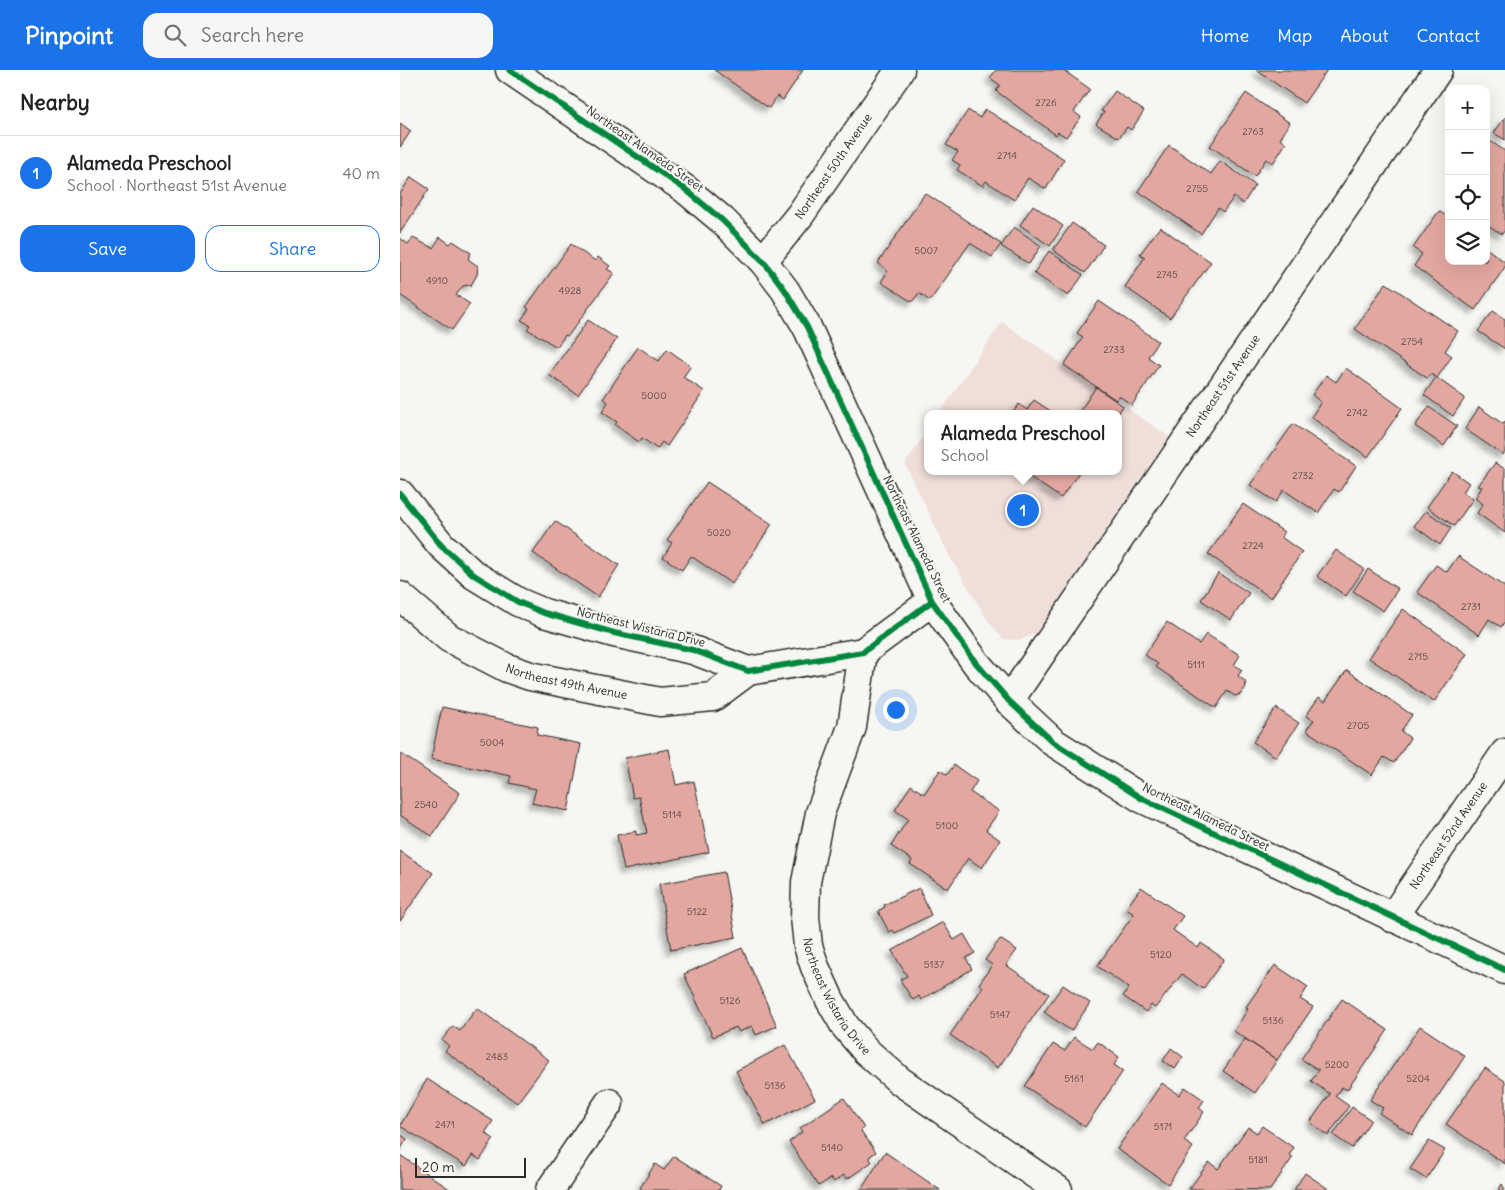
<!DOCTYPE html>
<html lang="en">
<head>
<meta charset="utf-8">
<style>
	:root { --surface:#fff; --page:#f6f6f6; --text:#202124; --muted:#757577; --line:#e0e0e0; --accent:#1a73e8 }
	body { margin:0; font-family:Delius,sans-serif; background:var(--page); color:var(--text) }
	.controls { position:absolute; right:15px; top:15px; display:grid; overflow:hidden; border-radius:10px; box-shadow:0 5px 20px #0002 }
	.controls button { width:45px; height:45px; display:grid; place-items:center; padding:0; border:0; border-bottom:1px solid var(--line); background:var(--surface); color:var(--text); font:25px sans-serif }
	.scale { position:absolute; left:15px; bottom:12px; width:111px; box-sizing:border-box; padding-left:5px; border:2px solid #2b2b2b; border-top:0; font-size:14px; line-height:18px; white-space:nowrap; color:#2b2b2b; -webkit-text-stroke:4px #f6f6f2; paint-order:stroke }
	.you { position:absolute; left:495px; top:639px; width:18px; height:18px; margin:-12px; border:4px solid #fff; border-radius:50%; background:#1a73e8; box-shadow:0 0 0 8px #1a73e833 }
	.badge { display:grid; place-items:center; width:32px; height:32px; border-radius:50%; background:var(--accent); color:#fff; font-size:16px; font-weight:700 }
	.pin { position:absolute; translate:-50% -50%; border:2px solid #fff; box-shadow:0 1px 5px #0006 }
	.popup { position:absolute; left:524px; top:340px; width:198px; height:65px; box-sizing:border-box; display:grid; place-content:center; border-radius:10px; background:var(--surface); filter:drop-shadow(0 1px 4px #0005); font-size:16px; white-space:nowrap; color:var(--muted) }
	.popup b { font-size:19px; color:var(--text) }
	.popup::after { content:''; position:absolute; left:50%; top:100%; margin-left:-10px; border:10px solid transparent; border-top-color:var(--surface) }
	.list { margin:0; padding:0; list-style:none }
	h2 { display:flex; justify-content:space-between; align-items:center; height:65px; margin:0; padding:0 20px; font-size:21px }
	h2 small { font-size:16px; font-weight:400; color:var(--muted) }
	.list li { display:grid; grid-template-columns:32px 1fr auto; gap:15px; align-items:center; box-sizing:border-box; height:75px; padding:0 20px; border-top:1px solid var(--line) }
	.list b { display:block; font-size:19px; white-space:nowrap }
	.list p { margin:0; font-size:16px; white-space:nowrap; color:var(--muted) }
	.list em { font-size:16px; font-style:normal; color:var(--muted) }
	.actions { display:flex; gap:10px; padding:15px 20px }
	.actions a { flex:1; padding:11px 0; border:1px solid var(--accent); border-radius:15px; text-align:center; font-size:18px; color:var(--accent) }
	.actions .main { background:var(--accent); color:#fff }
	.icon { flex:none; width:28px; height:28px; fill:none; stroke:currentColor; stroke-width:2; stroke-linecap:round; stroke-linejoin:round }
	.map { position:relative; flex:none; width:1105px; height:1120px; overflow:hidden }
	header { display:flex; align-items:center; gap:30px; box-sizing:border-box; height:70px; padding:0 25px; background:var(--accent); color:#fff }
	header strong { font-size:24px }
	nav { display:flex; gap:28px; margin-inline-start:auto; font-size:18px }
	.search { width:350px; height:45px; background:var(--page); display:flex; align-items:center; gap:12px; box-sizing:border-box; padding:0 18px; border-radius:15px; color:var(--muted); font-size:19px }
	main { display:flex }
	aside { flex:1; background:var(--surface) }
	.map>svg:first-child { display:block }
</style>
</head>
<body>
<header>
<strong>Pinpoint</strong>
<div class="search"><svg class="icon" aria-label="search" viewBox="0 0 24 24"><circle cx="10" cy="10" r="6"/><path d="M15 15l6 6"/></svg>Search here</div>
<nav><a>Home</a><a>Map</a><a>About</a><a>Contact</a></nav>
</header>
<main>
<aside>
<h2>Nearby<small></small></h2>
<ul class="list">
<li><span class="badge">1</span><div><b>Alameda Preschool</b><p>School · Northeast 51st Avenue</p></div><em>40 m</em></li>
</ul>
<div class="actions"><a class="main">Save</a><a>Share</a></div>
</aside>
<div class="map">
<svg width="1105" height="1120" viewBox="0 0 1105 1120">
	<defs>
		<filter id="shadow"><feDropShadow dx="-4.5" dy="4.5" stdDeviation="2.5" flood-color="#0004"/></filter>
	</defs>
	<rect width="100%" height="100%" fill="#f6f6f2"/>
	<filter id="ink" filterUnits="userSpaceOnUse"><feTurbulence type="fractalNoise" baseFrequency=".02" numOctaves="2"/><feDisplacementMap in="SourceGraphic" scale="10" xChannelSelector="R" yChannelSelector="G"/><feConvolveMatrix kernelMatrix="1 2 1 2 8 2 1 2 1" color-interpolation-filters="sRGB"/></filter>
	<g filter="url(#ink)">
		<path fill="#f0ded9" d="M602 252 769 367 636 563 620 570 603 569 587 549 549 485 505 394 528 360V401H718V344H539Z"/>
		<g fill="#e2a7a0" stroke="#2b2b2b" filter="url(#shadow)">
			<path d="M314 0H403L383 30 377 26 369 38Z"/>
			<path d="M596 0H663L690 19 674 42 681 47 666 67 658 62 656 65 596 21 600 15 590 8Z"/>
			<path d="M856 0H927L904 33Z"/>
			<path d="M715 21 744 41 731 60 727 57 719 68 696 54 704 42 701 41Z"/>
			<path d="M846 23 890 53 880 69 886 73 873 93 866 89 855 106 810 76Z"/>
			<path d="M585 39 664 89 646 119 628 108 614 130 586 111 583 116 557 100 560 95 552 90 558 82 546 75 568 40 580 48Z"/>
			<path d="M1105 47V70L1094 63Z"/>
			<path d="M0 53 11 61 0 77Z"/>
			<path d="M1086 68 1105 81V160L1102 164 1086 154Z"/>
			<path d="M769 75 811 104 820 91 855 115 843 134 834 127 823 142 818 138 801 164 738 121Z"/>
			<path d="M11 107 29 119 0 163V124Z"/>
			<path d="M525 123 601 174 592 187 570 173 530 231 519 223 512 232 481 212 488 201 478 193Z"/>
			<path d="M633 135 663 156 650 176 620 155Z"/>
			<path d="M1039 141 1049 148V191H1086V178L1105 192V197L1075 240 1014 196 1022 184 1013 178Z"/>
			<path d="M672 153 704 175 685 203 653 180Z"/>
			<path d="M614 157 641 176 629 194 601 176Z"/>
			<path d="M760 157 811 192 770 248 725 217 745 187 740 184Z"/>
			<path d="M40 167 50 174 53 171 71 183 68 189 78 196 77 205 71 215 63 216 56 225 70 234 52 260 0 225V168L8 174 13 168 33 178Z"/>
			<path d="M171 174 195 191 198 187 210 196 207 199 214 203 168 266 165 265 157 277 127 259 130 255 121 250 129 239 126 237Z"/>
			<path d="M649 181 683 205 668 226 634 203Z"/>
			<path d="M986 213 1058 261 1045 281 1052 286 1037 308 1065 328 1053 346 1024 325 1036 307 1030 304 1027 308 955 259Z"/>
			<path d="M699 231 758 271 748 287 759 295 732 335 719 326 716 330 664 295 683 267 677 263Z"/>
			<path d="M1093 241 1105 249V279L1078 261Z"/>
			<path d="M188 250 217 269 178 325 149 305Z"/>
			<path d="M238 277 259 291 267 279 291 296 283 307 304 321 267 376 262 372 257 379 242 368 239 372 215 355 217 352 202 342 208 332 203 329Z"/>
			<path d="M946 298 1002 338 968 387 911 347 921 332 912 325 926 305 936 312Z"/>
			<path d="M696 317 723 336 718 344H678Z"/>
			<path d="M634 330 655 344H612L619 334 627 340Z"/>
			<path d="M1029 337 1057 356 1044 376 1015 356Z"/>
			<path d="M1079 337 1103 354 1105 351V382L1103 385 1065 359Z"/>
			<path d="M893 354 956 396 939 422 934 419 918 443 884 420 876 432 850 415Z"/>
			<path d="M1095 393 1105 399V463L1077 443 1083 434 1075 428 1082 417 1078 416Z"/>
			<path d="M621 401H680L661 428Z"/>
			<path d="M1052 401 1069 413 1063 422 1073 429 1054 456 1027 437Z"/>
			<path d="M307 412 372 454 332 514 291 486 282 500 263 487 272 473 267 470Z"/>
			<path d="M843 434 884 462 881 467 902 482 871 528 808 484Z"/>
			<path d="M1026 441 1051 458 1040 475 1014 456Z"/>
			<path d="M155 451 219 495 198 527 133 483Z"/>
			<path d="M936 480 964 499 946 526 917 506Z"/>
			<path d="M1058 486 1105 517V551L1101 557 1089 549 1079 565 1017 522 1036 495 1047 502Z"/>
			<path d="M968 499 998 519 983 541 953 521Z"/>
			<path d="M818 503 849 523 831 550 801 530Z"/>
			<path d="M1003 539 1067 584 1034 632 969 588Z"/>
			<path d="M767 552 799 574 806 564 840 585 834 595 842 600 838 606 845 611 846 617 841 624 835 626 827 621 816 638 756 597 758 594 745 585Z"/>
			<path d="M947 600 1012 645 1001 661 1010 668 994 693 984 687 972 705 906 660 914 650 906 646 919 627 925 631Z"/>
			<path d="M42 637 138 657 137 665 181 674 168 741 132 733 136 719 109 713 111 706 31 689Z"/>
			<path d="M876 638 899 653 876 687 853 672Z"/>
			<path d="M269 679 276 715 294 711 309 782 224 800 217 765 236 761V765L247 763 239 727 233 728 225 688Z"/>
			<path d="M0 683 60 723 32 766 0 745Z"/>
			<path d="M554 695 577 711 570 722 599 741 586 760 600 770 582 798 568 788 548 819 510 794 512 790 491 776 508 749 495 740 511 715 524 724 540 700 547 705Z"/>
			<path d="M0 781 33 803 0 851Z"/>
			<path d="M324 802 336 867 271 880 259 814Z"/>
			<path d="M741 817 783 846 773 860 798 878 801 873 824 889 803 919 782 904 755 938 751 935 746 942 723 926 729 918 697 896 734 844 726 839Z"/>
			<path d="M519 818 531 845 495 863 493 860 489 862 478 841 485 837 484 835Z"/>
			<path d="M543 852 554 870 564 864 575 883 566 888 572 899 521 930 519 926 513 930 500 910 507 906 492 881Z"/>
			<path d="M600 869 617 880 606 895 649 924 598 998 550 965 583 917 579 914 592 895 585 890Z"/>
			<path d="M342 878 377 956 356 965 352 956 339 962 336 957 313 967 284 904Z"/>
			<path d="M875 895 908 917 900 929 913 937 877 990 834 961 848 939 846 937Z"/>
			<path d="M663 915 690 933 671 961 644 942Z"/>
			<path d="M942 929 988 960 947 1020 942 1017 935 1026 949 1036 928 1066 910 1052 930 1024 911 1011 919 1000 901 989Z"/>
			<path d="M77 938 149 990 117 1033 45 981 49 976 42 970 53 956 60 961Z"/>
			<path d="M1020 956 1065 986 1012 1065 979 1043 983 1038 970 1030Z"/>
			<path d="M674 967 693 979 698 972 719 987 714 995 723 1001 685 1057 625 1016 653 974 665 981Z"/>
			<path d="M845 969 877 990 855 1023 823 1001Z"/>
			<path d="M385 975 415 1029 365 1055 336 1001Z"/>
			<path d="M771 978 783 987 775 999 763 991Z"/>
			<path d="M1085 998 1105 1011V1094L1046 1054Z"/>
			<path d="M27 1009 93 1051 85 1063 94 1069 80 1090 73 1085 66 1096 0 1056Z"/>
			<path d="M762 1013 779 1025 785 1017 804 1030 799 1038 804 1042 784 1071 793 1077 768 1114 717 1079Z"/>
			<path d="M444 1028 464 1058 461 1061 476 1082 469 1087 472 1092 447 1109 444 1105 434 1112 431 1108 419 1116 389 1072 402 1062 400 1058Z"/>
			<path d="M952 1037 971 1050 952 1078 933 1065Z"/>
			<path d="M862 1056 894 1078 889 1085 893 1087 870 1120 789 1119 809 1092 818 1099 848 1057 857 1063Z"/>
			<path d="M0 1064 7 1069 0 1080Z"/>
			<path d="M1029 1071 1045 1080 1026 1109 1010 1099Z"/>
			<path d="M485 1082 540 1120H461Z"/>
			<path d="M0 1085 51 1120H0Z"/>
			<path d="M274 1086 321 1116 319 1120H243L240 1118 255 1094 264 1100Z"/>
			<path d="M905 1103 930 1120H894Z"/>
			<path d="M1102 1114 1105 1120H1098Z"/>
		</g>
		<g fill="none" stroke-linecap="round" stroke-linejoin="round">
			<defs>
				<g id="minor">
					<path d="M110 0 285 119 322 150 363 191 385 220 407 257 532 531 576 593 609 631 653 672 741 728 1105 900"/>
					<path id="s1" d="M363 191 400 145 500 0"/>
					<path d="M0 424 41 475 74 505 118 532 144 543 214 563 293 580 348 601 463 582 532 531"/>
					<path id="s2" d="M0 526 49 568 107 598 130 606 260 632 313 627 348 601"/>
					<path id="s3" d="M463 582 452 657 420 743 406 812 405 847 408 876 415 897 430 930 445 956 466 981 500 1011 658 1120"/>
					<path id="s4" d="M609 631 1038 0"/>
					<path id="s5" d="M992 848 1105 683"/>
					<path d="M150 1120 209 1033"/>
				</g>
			</defs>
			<use href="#minor" stroke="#2b2b2b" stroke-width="31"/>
			<use href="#minor" stroke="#f6f6f2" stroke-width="28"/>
			<defs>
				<g id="cycleway">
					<path d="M110 0 285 119 322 150 363 191 385 220 407 257 532 531 576 593 609 631 653 672 741 728 1105 900"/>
					<path d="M0 424 41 475 74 505 118 532 144 543 214 563 293 580 348 601 463 582 532 531"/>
				</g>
			</defs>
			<use href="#cycleway" stroke="#f6f6f2" stroke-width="9"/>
			<use href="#cycleway" stroke="#00873e" stroke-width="6"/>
		</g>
	</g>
	<g text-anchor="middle" stroke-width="4.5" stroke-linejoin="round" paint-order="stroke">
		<g font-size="10" fill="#594a48">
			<text x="646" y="36">2726</text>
			<text x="853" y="65">2763</text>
			<text x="607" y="89">2714</text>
			<text x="797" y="122">2755</text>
			<text x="526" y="184">5007</text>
			<text x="767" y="208">2745</text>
			<text x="37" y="214">4910</text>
			<text x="170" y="224">4928</text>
			<text x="1012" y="275">2754</text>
			<text x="714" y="283">2733</text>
			<text x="254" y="329">5000</text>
			<text x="957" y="346">2742</text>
			<text x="903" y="409">2732</text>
			<text x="319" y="466">5020</text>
			<text x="853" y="479">2724</text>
			<text x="1071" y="540">2731</text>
			<text x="1018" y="590">2715</text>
			<text x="796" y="598">5111</text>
			<text x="958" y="659">2705</text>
			<text x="92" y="676">5004</text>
			<text x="26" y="738">2540</text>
			<text x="272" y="748">5114</text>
			<text x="547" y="759">5100</text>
			<text x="297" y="845">5122</text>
			<text x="761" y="888">5120</text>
			<text x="534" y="898">5137</text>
			<text x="330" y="934">5126</text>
			<text x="600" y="948">5147</text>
			<text x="873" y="954">5136</text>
			<text x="97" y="990">2483</text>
			<text x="937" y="998">5200</text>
			<text x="674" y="1012">5161</text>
			<text x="1018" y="1012">5204</text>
			<text x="375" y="1019">5136</text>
			<text x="45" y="1058">2471</text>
			<text x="763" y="1060">5171</text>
			<text x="432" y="1081">5140</text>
			<text x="858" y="1093">5181</text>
		</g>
		<g font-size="12" fill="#2b2b2b" stroke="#f6f6f2">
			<text transform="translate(245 79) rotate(35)" y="4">Northeast Alameda Street</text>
			<text dy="4" stroke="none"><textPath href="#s1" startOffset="118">Northeast 50th Avenue</textPath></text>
			<text dy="4" stroke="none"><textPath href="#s4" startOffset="381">Northeast 51st Avenue</textPath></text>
			<text transform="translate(517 469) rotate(64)" y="4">Northeast Alameda Street</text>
			<text transform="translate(241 557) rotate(14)" y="4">Northeast Wistaria Drive</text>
			<text dy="4" stroke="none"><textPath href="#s2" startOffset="191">Northeast 49th Avenue</textPath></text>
			<text transform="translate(806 747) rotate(26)" y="4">Northeast Alameda Street</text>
			<text dy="4" stroke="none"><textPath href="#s5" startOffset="100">Northeast 52nd Avenue</textPath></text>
			<text dy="4" stroke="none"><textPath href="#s3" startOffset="360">Northeast Wistaria Drive</textPath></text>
		</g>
	</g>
</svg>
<div class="controls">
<button>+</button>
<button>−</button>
<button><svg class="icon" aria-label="locate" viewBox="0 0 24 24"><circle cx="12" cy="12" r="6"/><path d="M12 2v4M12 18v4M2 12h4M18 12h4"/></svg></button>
<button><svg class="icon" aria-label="layers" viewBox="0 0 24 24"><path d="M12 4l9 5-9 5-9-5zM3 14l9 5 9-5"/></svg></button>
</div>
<div class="scale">20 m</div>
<div class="you"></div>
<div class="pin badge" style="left:623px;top:440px">1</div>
<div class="popup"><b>Alameda Preschool</b>School</div>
</div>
</main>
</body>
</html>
